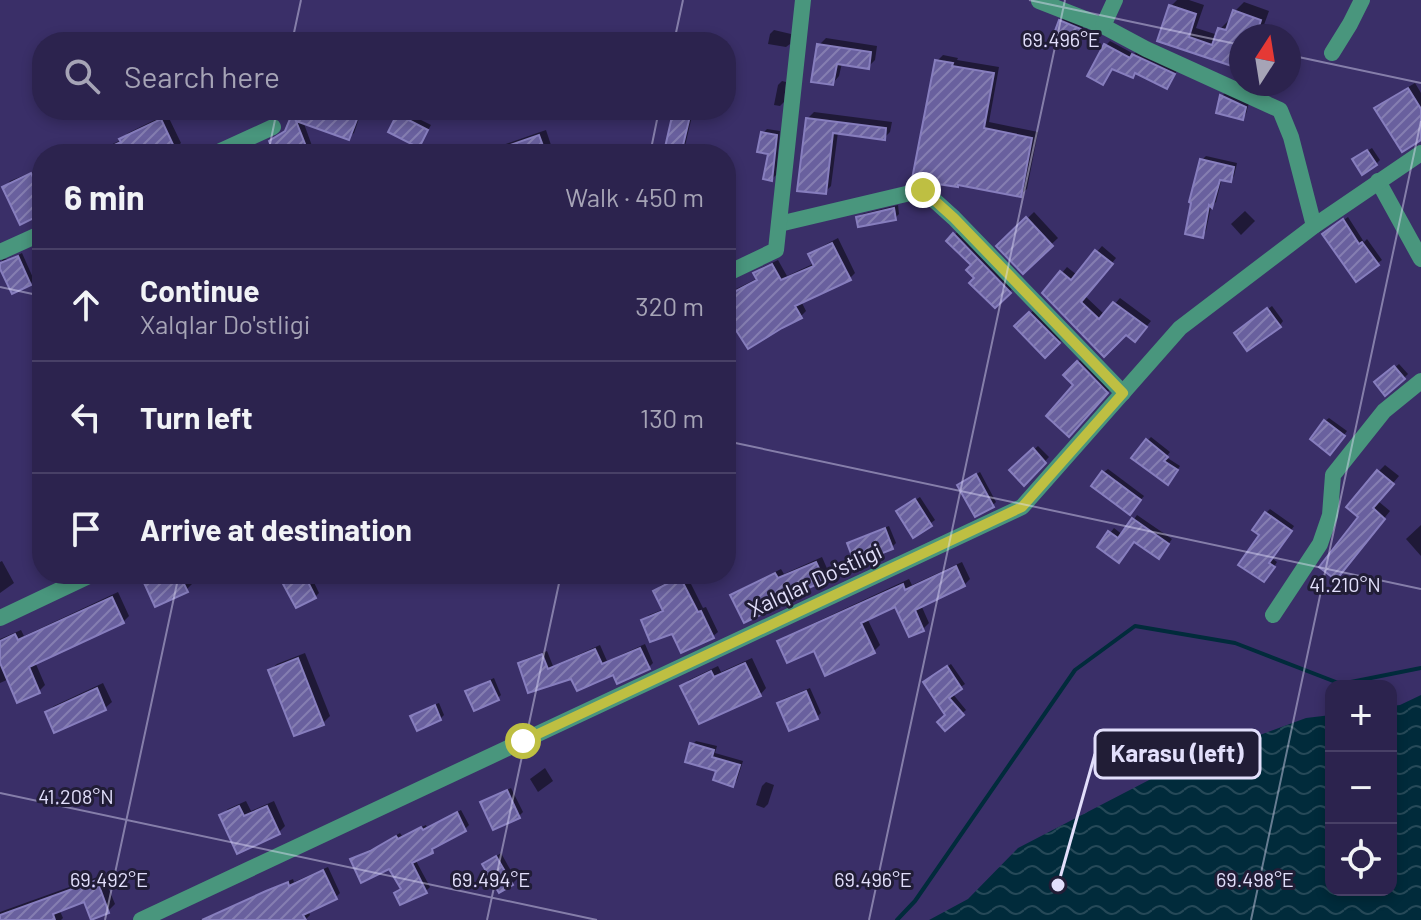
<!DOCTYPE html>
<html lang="en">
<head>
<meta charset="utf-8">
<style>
	:root { --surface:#2c234e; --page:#342b55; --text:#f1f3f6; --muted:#a6a4b6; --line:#484066 }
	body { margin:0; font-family:Barlow,sans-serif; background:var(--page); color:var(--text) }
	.controls { position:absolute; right:24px; bottom:24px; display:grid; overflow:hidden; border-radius:16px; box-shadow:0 4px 12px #0003 }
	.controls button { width:72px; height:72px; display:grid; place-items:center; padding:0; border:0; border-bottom:2px solid var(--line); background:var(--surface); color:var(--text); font:40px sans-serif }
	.compass { position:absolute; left:1229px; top:24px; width:72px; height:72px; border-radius:50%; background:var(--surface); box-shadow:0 4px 12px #0003; rotate:12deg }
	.stop { position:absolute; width:24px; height:24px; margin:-18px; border:6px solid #bebf42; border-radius:50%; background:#fff }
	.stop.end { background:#bebf42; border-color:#fff; box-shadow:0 2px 8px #0008 }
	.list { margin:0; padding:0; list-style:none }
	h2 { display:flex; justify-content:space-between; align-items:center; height:104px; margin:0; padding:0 32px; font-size:34px }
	h2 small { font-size:26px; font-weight:400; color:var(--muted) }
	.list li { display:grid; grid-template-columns:52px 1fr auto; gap:24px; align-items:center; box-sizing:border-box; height:112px; padding:0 32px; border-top:2px solid var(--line) }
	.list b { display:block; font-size:30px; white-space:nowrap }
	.list p { margin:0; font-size:26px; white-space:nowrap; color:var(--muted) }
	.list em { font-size:26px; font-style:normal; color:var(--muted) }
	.icon { flex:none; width:44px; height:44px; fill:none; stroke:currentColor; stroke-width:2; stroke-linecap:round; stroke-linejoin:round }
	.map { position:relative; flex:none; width:1421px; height:920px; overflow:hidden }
	.search { position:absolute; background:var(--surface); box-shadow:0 4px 12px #0003; left:32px; top:32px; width:704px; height:88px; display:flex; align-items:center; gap:20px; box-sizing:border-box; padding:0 28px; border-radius:32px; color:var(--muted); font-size:30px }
	.panel { position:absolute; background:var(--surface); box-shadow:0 4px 12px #0003; left:32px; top:144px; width:704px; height:440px; border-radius:32px }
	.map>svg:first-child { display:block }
</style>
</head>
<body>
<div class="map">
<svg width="1421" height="920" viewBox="0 0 1421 920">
	<defs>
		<pattern id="water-waves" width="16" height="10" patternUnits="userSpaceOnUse" patternTransform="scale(2)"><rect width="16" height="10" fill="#012b3b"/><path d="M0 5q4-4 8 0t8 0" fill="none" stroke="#264958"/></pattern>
		<pattern id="building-hatch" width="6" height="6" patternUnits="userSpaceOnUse" patternTransform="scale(2)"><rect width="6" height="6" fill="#69609e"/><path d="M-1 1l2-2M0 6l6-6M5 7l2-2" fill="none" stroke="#857eb1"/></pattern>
	</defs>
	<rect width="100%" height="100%" fill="#3a2f68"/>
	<path fill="url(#water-waves)" d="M1421 695V920H929L968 899 1018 848 1178 765 1306 718 1331 715V890H1391V706L1400 705Z"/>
	<g fill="#0007">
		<path d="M1177 0H1189L1204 5 1196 28 1218 35 1220 29 1229 20 1232 21 1235 11 1244 2 1269 11 1260 36H1241V67L1160 39 1171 6Z"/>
		<path d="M1064 18 1084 25 1078 41 1074 45 1060 22Z"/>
		<path d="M774 30 791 34 790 44 786 47 768 44 770 34Z"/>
		<path d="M826 38 877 46 875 60 868 67 842 63 839 76 833 83 819 45Z"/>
		<path d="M1110 41 1134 54 1137 51 1177 70 1171 83 1167 87 1137 72 1132 76 1106 45Z"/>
		<path d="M943 55 958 58 957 60 999 67 989 122 1038 132 1027 189 1020 195 926 177 937 61Z"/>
		<path d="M782 81 786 82 784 102 780 106 774 105 778 85Z"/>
		<path d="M1415 83 1421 93V138L1377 109 1383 102Z"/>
		<path d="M1226 92 1249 103 1246 114 1242 118 1218 111 1222 96Z"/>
		<path d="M295 110 332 111 362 110 354 133 348 138 303 121 315 154H276L271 141 288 129Z"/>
		<path d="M678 110 693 112 684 150 680 154 666 151 675 113Z"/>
		<path d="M403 111 431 125 419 146 399 115Z"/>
		<path d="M814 112 892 122 890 132 884 138 838 132 831 186 825 192 808 118Z"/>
		<path d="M167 114 181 143 175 149 165 154H92L121 140 128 133Z"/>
		<path d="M767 129 780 131 776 175 772 179 770 152 763 133Z"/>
		<path d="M546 130 554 154H491L497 147Z"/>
		<path d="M1372 148 1380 160 1376 164 1359 156Z"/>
		<path d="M1206 156 1237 163 1234 176 1230 180 1222 178 1216 202 1211 207 1206 231 1202 235V160Z"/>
		<path d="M42 168V212L4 188 10 181Z"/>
		<path d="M898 205 899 214 895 218H858L862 214Z"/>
		<path d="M1245 211 1255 221 1241 235 1231 224Z"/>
		<path d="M1034 212 1058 238 1023 271 999 246Z"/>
		<path d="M1348 217 1364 242 1367 239 1382 260 1356 279 1329 230Z"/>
		<path d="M961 228 1016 285 995 306 977 278 973 264 949 241Z"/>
		<path d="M838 238 855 273 849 279 801 301 806 311 800 317 737 322 726 301V296L730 292 758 278 756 274 761 268 778 260 787 276 815 263 811 254 817 249Z"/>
		<path d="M1102 246 1116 258 1085 296 1105 315 1120 298 1151 321 1135 340 1045 293 1067 267 1077 275Z"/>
		<path d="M22 253 34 280 30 284 0 264 3 259H10Z"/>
		<path d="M1272 306 1283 321 1280 325 1240 330Z"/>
		<path d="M1037 307 1065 336 1045 355 1017 326Z"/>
		<path d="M1083 357 1112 387 1075 429 1076 385 1065 375Z"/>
		<path d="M1399 364 1408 374 1404 378 1381 379Z"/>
		<path d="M1329 418 1347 431 1334 448 1325 421Z"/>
		<path d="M1151 437 1170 452 1166 457 1180 466 1171 479 1148 440Z"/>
		<path d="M1038 446 1049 457 1024 484 1011 470Z"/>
		<path d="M1385 465 1399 476 1378 501 1390 511 1342 571 1361 517 1379 471Z"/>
		<path d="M1108 469 1144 496 1134 508 1104 472Z"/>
		<path d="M980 472 996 502 992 506 960 485Z"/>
		<path d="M920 497 935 520 914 535 903 508Z"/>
		<path d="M1270 509 1294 526 1272 558 1277 562 1268 576 1261 534 1266 513Z"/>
		<path d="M1137 515 1172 539 1162 553 1134 540 1100 546 1114 528 1123 535Z"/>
		<path d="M1421 525V556L1406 539Z"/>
		<path d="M889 526 896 543 892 547 856 561 849 544 853 540Z"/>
		<path d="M42 533V555L34 541Z"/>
		<path d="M822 557 829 573 823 579 794 594 788 600 733 596 739 590 781 569 784 574Z"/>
		<path d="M2 561 14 583 0 593V562Z"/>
		<path d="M962 562 970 579 964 585 921 605 929 623 923 629 896 605 867 618 880 645 874 651 815 649 780 642 786 636 909 579 912 585Z"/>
		<path d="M142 574H188L193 583 186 590Z"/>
		<path d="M302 574H310L319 593 315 597 286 584Z"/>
		<path d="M684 574H686L703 608 706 607 718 632 712 637 673 632 643 620 649 615 664 609 655 591 660 586Z"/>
		<path d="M118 592 129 616 123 622 35 662 45 685 39 691 9 679 0 683V639L21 630 24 636Z"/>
		<path d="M645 644 653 663 648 668 572 676 520 664 525 659 547 651 553 666 600 645 607 661Z"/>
		<path d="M305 653 330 716 323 723 270 670 277 664Z"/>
		<path d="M752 658 766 688 760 695 683 686 689 680 718 666 721 672Z"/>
		<path d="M951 664 965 684 952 693 966 710 945 728 947 715 929 679Z"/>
		<path d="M494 678 501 695 497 699 468 692 472 688Z"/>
		<path d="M103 683 112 702 105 708 55 731 47 712 54 706Z"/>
		<path d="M810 688 821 713 817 717 779 703 783 699Z"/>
		<path d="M439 703 444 715 440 719 413 716 417 712Z"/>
		<path d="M696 741 717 746 715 753 743 761 737 780 733 784 692 745Z"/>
		<path d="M545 768 553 781 538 792 530 779Z"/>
		<path d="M766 782 774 785 768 804 764 808 756 805 762 786Z"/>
		<path d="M511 788 523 812 519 816 483 803 487 799Z"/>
		<path d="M246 801 251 811 274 801 285 826 279 832 222 815 228 809Z"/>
		<path d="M461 810 469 825 465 829 435 845 436 847 432 851 415 859 430 887 426 891 396 893 403 888 390 866 352 860 356 856 376 847 400 833 402 836 426 825 427 828Z"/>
		<path d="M501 853 516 880 512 884 485 864Z"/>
		<path d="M328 867 340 893 336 897 308 910 310 915 305 920H200L293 879 294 882Z"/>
		<path d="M103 875 115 904 108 911 85 899 59 909 63 918 61 920H0V912Z"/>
	</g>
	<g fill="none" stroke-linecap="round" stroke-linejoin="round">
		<path stroke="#012b3b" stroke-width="4" d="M897 920 915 901 1075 670 1135 626 1235 643 1341 684 1421 668"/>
	</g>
	<g fill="url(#building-hatch)" stroke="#877ebe" stroke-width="2">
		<path d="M1169 5 1196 14 1189 37 1212 45 1218 28 1226 30 1233 10 1261 20 1256 36H1241V69L1157 41Z"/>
		<path d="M1059 20 1081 29 1074 48 1052 39Z"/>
		<path d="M817 44 871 52 869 69 837 64 833 85 811 82Z"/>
		<path d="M1104 44 1130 58 1132 54 1175 74 1167 89 1135 73 1133 78 1112 69 1103 85 1087 76Z"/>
		<path d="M935 60 953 63 952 66 994 73 984 128 1032 138 1021 197 958 185V187L931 183 925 179H912Z"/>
		<path d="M1408 88 1421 109V140L1402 152 1374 108Z"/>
		<path d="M1220 95 1246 107 1243 120 1216 113Z"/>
		<path d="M270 110H310L327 116 330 110H349L359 114 349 140 296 121 309 154H274L269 141 285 131 290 119 270 111Z"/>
		<path d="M673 112 690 116 681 154 664 152Z"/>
		<path d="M397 114 428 130 419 148 388 132Z"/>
		<path d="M806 118 886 128 885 140 833 133 826 194 797 191Z"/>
		<path d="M161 119 176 151 169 154H95L121 142 119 139Z"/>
		<path d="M761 132 777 135 772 181 763 179 768 154 757 152Z"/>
		<path d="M539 135 546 154H491L490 152Z"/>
		<path d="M1367 150 1377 165 1362 175 1352 159Z"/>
		<path d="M1200 159 1234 167 1231 182 1220 180 1212 208 1209 205 1203 238 1185 234 1191 203 1189 202Z"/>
		<path d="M31 173 42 196V214L20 225 2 187Z"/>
		<path d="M894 208 896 220 858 227 856 217Z"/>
		<path d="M1026 217 1053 246 1023 274 996 246Z"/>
		<path d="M1343 219 1359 244 1362 242 1379 265 1356 282 1322 234Z"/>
		<path d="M953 233 1011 293 995 308 969 283 974 278 966 270 971 265 946 241Z"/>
		<path d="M832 243 851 280 795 306 802 318 782 328 748 349 732 324 735 322 726 306V296L757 280 753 273 772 264 781 280 814 266 808 254Z"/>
		<path d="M1095 250 1113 264 1081 302 1099 319 1113 302 1147 327 1135 342 1126 335 1104 357 1042 293 1060 271 1071 280Z"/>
		<path d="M18 256 31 285 12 294 0 269V263Z"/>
		<path d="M1267 308 1281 327 1247 351 1234 333Z"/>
		<path d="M1029 312 1060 343 1045 358 1014 326Z"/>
		<path d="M1077 361 1108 393 1069 437 1046 416 1073 385 1063 375Z"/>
		<path d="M1394 366 1405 379 1385 396 1374 382Z"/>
		<path d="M1324 420 1345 436 1330 455 1310 439Z"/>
		<path d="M1146 439 1168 457 1164 461 1178 470 1168 485 1131 458Z"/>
		<path d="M1033 448 1046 463 1024 486 1009 470Z"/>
		<path d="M1377 470 1394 484 1373 508 1385 519 1336 580 1319 567 1358 517 1346 507Z"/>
		<path d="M1102 471 1141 500 1130 515 1091 486Z"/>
		<path d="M976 474 994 507 975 517 957 485Z"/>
		<path d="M915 499 932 526 913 538 896 511Z"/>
		<path d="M1265 512 1292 531 1269 563 1275 567 1264 582 1238 565 1259 535 1252 530Z"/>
		<path d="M1132 518 1169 544 1159 559 1134 542 1119 563 1097 547 1108 531 1118 538Z"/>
		<path d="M885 528 893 549 855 564 847 543Z"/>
		<path d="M816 562 825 581 787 597 789 601 744 623 730 595 775 573 778 578Z"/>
		<path d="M956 566 965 586 915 610 924 631 909 637 895 607 861 623 875 653 825 676 814 651 787 663 777 641 903 584 905 590Z"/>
		<path d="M140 574H179L188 592 155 607Z"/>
		<path d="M304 574 316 598 296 608 283 584Z"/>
		<path d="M680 577 698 612 701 611 714 638 681 653 672 634 650 642 641 620 663 611 653 591Z"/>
		<path d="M112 597 124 623 29 667 40 693 17 703 0 663V641L15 634 18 640Z"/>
		<path d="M640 648 650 669 617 684 613 675 577 691 571 679 528 693 518 663 542 654 548 669 595 649 602 664Z"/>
		<path d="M298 658 324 725 294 736 268 670Z"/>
		<path d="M745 663 761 696 699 724 680 686 711 671 714 677Z"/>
		<path d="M947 666 962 689 949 698 964 715 945 731 937 722 945 715 923 682Z"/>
		<path d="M490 681 499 700 474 711 465 691Z"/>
		<path d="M97 688 106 710 54 733 45 712Z"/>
		<path d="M806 691 818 719 789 731 777 703Z"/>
		<path d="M435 705 441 720 417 731 410 716Z"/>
		<path d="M690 743 714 750 712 757 740 765 733 787 713 780 716 771 685 762Z"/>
		<path d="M507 790 520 818 493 830 480 802Z"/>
		<path d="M239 806 244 816 267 806 280 834 237 854 219 815Z"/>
		<path d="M457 812 466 831 432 849 433 853 412 863 427 893 400 905 394 893 401 889 389 869 361 883 350 859 370 851 396 836 398 839 421 827 423 830Z"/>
		<path d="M496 856 513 885 499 893 482 864Z"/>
		<path d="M323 870 337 899 303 915 306 920H202L266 891 288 882 289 886Z"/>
		<path d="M97 880 109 913 91 920 84 902 53 914 55 920H0V915Z"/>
	</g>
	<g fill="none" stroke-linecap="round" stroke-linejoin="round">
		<g stroke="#49967d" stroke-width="16">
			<path d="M1039 1 1103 26 1146 49 1280 110 1291 137 1314 226"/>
			<path d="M1103 26 1115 0"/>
			<path d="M1332 53 1350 24 1362 0"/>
			<path d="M214 154 273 127"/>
			<path d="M1378 181 1421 259"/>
			<path d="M779 224 923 190 954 218 1123 393"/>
			<path d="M0 252 42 233"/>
			<path d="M726 274 776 250 803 0"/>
			<path d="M1273 615 1320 544 1330 515 1333 475 1384 411 1421 381"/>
			<path d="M0 618 93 574"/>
			<path d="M141 920 1022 507 1180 328 1314 226 1421 153"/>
		</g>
	</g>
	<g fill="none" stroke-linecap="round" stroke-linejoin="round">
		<path stroke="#bebf42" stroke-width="10" d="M523 741 1022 507 1123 393 954 218 923 190"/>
	</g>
	<path fill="none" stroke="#e2dffb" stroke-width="2" stroke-opacity="0.45" d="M1029 0 1241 45M292 42 301 0M674 42 683 0M1289 55 1421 83M268 154 277 110M650 154 659 110M0 287 42 296M726 441 1421 589M0 793 597 920M105 920 179 574M487 920 561 574M869 920 1065 0M1251 920 1421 121"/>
	<g text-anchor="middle" stroke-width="6" stroke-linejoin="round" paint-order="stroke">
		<g font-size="22" fill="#e2dffb" stroke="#211d36">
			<text transform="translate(815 580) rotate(-25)" y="8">Xalqlar Do'stligi</text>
		</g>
	</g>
	<g font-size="20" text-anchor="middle" fill="#e2dffb" stroke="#211d36" stroke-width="6" stroke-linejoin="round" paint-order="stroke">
		<text x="1061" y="47">69.496°E</text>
		<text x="1345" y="592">41.210°N</text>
		<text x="76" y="804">41.208°N</text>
		<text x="109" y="887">69.492°E</text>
		<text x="491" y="887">69.494°E</text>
		<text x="873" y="887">69.496°E</text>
		<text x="1255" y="887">69.498°E</text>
	</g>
	<path fill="none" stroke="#e2dffb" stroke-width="3" d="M1058 885L1095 754"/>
	<circle fill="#e2dffb" stroke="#211d36" stroke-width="3" cx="1058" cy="885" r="8"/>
	<rect fill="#211d36" stroke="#e2dffb" stroke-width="3" x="1095" y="730" width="165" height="48" rx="8"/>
	<g font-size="24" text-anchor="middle" font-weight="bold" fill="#e2dffb">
		<text x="1177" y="762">Karasu (left)</text>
	</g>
</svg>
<div class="controls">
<button>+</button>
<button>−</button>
<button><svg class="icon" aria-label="locate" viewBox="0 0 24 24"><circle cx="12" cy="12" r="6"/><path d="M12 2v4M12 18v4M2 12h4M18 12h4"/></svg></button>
</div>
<svg class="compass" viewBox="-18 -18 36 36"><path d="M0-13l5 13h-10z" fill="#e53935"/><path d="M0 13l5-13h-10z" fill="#a6a4b6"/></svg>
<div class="stop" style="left:523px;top:741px"></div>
<div class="stop end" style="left:923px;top:190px"></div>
<div class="search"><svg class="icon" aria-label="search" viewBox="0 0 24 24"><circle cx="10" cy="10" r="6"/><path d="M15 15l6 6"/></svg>Search here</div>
<section class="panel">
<h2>6 min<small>Walk · 450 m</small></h2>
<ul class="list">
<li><svg class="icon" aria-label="ahead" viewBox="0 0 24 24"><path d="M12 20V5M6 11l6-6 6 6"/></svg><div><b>Continue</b><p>Xalqlar Do'stligi</p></div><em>320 m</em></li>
<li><svg class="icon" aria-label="left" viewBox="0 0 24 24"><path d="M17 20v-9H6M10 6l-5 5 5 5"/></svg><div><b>Turn left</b></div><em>130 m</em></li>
<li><svg class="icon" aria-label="arrive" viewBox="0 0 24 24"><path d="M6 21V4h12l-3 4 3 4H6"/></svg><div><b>Arrive at destination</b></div></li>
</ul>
</section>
</div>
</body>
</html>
